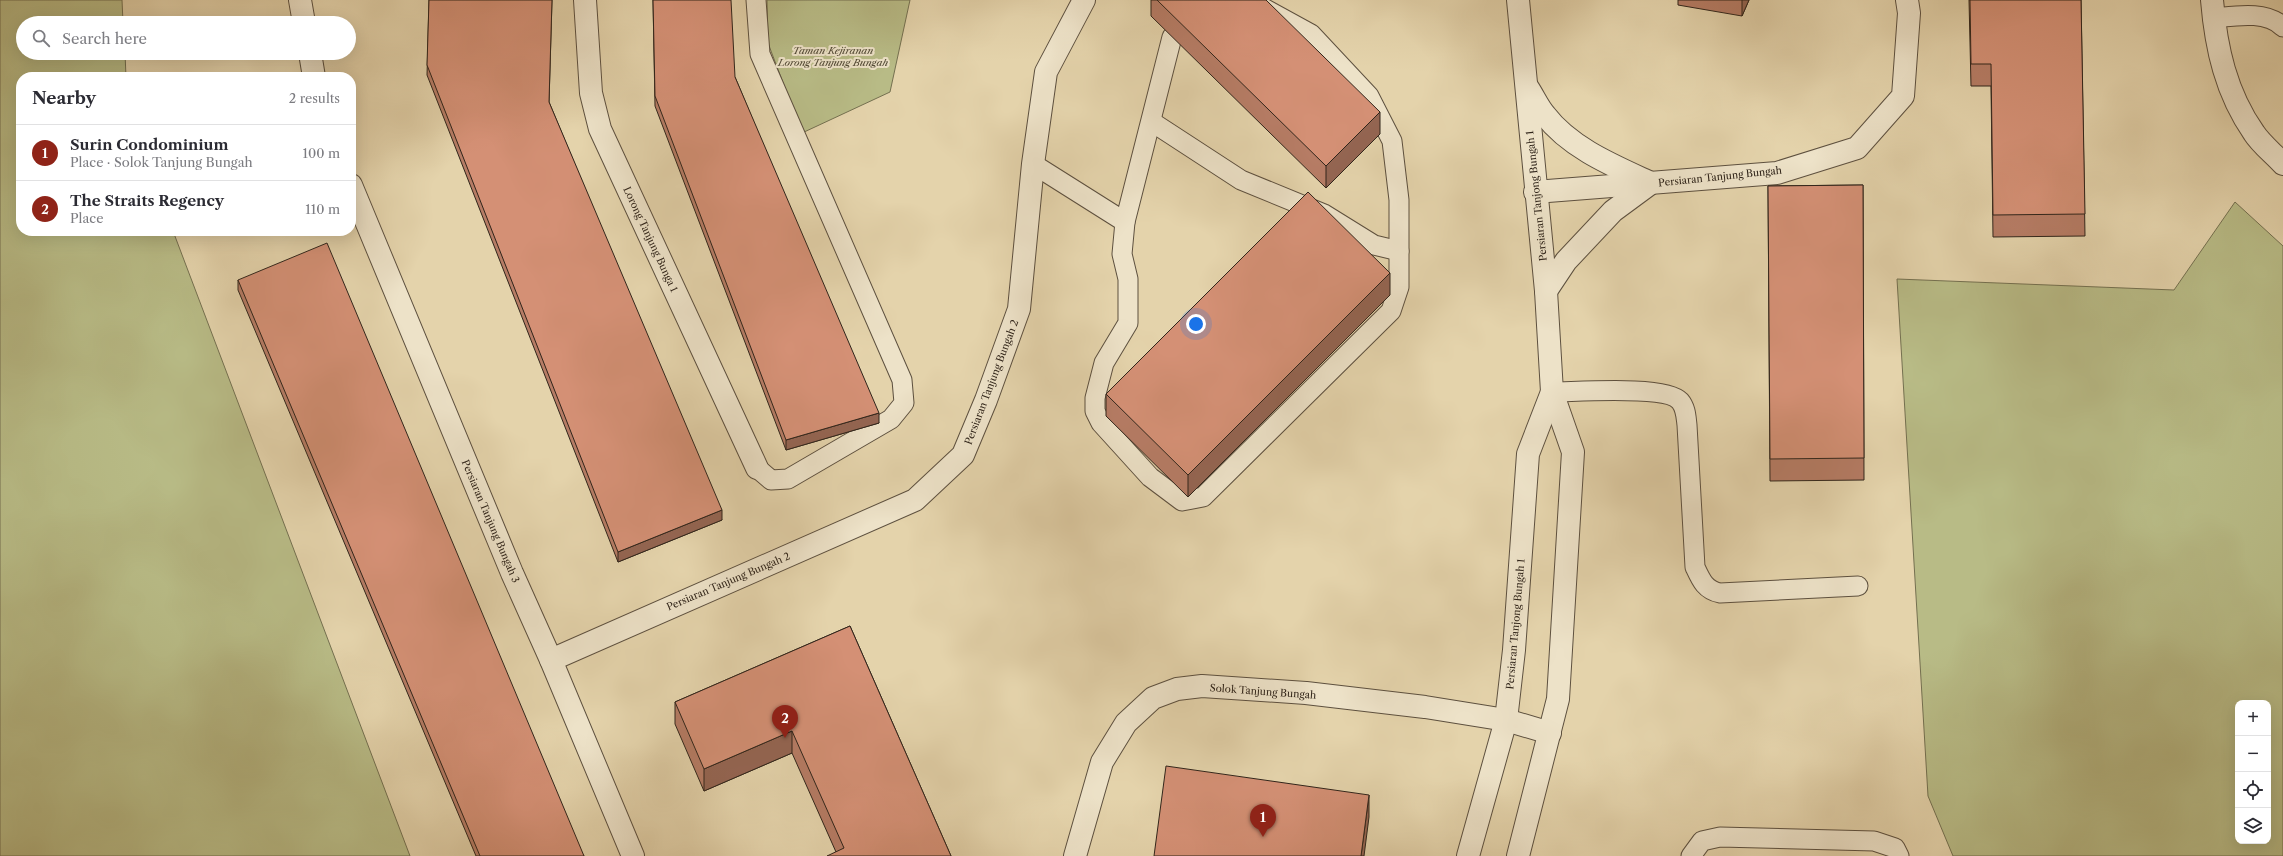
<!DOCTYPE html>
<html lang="en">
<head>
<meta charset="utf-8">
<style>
	:root { --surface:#fff; --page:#f7f7f7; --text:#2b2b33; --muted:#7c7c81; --line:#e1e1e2; --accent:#8f2418 }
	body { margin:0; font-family:"Libre Caslon Text",serif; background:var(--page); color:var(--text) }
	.controls { position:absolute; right:12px; bottom:12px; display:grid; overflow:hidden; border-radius:8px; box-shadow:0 4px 16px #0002 }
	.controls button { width:36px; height:36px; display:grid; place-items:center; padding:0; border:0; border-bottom:1px solid var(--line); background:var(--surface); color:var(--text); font:20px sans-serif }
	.you { position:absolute; left:1196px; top:324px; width:14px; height:14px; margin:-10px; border:3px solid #fff; border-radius:50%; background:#1a73e8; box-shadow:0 0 0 6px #1a73e833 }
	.badge { display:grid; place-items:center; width:26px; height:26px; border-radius:50%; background:var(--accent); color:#fff; font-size:13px; font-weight:700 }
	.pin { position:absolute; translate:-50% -33px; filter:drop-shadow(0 1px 2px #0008) }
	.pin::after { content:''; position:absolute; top:21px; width:14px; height:12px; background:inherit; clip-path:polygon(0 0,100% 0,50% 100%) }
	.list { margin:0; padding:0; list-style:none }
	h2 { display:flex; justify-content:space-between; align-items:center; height:52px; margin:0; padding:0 16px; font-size:17px }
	h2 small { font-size:13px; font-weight:400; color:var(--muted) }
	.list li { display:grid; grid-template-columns:26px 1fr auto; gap:12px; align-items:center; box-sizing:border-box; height:56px; padding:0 16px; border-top:1px solid var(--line) }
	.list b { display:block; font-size:15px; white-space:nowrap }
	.list p { margin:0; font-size:13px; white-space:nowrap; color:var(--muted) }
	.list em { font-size:13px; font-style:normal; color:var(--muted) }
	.icon { flex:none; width:22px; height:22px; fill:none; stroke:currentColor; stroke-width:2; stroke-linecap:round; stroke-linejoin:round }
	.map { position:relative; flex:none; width:2283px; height:856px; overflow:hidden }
	.search { position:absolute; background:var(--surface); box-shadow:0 4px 16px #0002; left:16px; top:16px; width:340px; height:44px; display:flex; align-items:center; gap:10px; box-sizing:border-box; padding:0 14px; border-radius:22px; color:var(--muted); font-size:15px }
	.panel { position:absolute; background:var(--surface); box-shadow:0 4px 16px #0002; left:16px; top:72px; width:340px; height:164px; border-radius:16px }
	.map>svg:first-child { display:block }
</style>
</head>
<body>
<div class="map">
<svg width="2283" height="856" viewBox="0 0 2283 856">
	<rect width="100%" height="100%" fill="#e4d3ab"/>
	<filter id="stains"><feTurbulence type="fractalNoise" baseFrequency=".005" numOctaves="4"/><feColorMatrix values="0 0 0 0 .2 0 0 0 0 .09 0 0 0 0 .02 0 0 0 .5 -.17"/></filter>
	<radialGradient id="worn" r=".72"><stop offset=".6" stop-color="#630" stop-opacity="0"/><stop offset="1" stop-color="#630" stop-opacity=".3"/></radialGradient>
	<g fill="#b8bb86" stroke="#747050" fill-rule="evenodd">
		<path d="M0 0H122L123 23H23V53H125L126 77H21V231H173L410 856H0Z"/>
		<path d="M767 0H910L890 92 802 133 768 43Z"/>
		<path d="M2235 202 2283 246V856H1953L1928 796 1897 279 2174 290ZM2238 703H2268V841H2238Z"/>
	</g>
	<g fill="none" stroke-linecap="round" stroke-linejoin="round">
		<defs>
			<g id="service">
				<path d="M756 0 760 54 902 380 904 403 891 419 788 479 771 480 757 468"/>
				<path d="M2214 18C2235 16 2266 10 2283 27"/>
				<path d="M1152 122 1241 180 1324 214 1374 245 1399 251"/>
				<path d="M1033 164 1125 222 1172 37"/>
				<path d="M1125 222 1122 254 1128 279V323L1104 363 1095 398V411L1101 423 1150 477 1182 501 1203 497 1391 311 1399 287V200L1392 141 1369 96 1311 34 1249 0"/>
				<path d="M1552 392C1576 392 1666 385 1680 401 1686 408 1686 417 1687 425L1695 567C1701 580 1705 590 1720 593L1858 586"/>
				<path d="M1691 856 1702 841 1720 837 1874 841 1895 848 1899 856"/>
			</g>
			<g id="minor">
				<path d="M300 0 304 23"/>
				<path d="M585 0 591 93 600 129 757 468"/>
				<path d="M1518 0 1546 291 1552 392 1573 452 1558 699 1518 856"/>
				<path d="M2212 0C2216 48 2226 93 2254 133 2261 144 2274 154 2283 164"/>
				<path d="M310 53 314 77"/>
				<path d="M1528 88C1534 97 1538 107 1545 115 1570 148 1614 166 1651 183L1613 211 1566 261 1546 291"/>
				<path d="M351 185 512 573 551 660 633 856"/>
				<path d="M1535 192 1777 173 1857 148 1903 96 1909 13 1907 0"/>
				<path d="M551 660 915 500 963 455 986 400 1019 309 1033 164 1046 72 1084 0"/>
				<path d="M1075 856 1102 762 1126 723 1153 698 1177 689 1202 686 1306 693 1425 707 1506 720 1550 733"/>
				<path d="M1468 856 1506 720 1514 650 1528 454 1552 392"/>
			</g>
		</defs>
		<use href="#service" stroke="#5d503f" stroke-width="21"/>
		<use href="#minor" stroke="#5d503f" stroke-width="24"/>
		<use href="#service" stroke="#ede2c8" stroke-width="19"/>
		<use href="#minor" stroke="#ede2c8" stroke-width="22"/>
	</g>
	<g fill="#b67c65" stroke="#30251b">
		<path d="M429 0H552L549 102 722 520 618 562 427 75Z"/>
		<path d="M653 0 735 77 879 423 786 450 655 106Z"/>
		<path d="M1151 0H1266L1380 134 1326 188 1151 16Z"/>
		<path d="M1678 0H1749L1742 16 1678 5Z"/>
		<path d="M1969 0H2081L2085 236 1993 237 1991 86H1971Z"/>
		<path d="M1863 185 1864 480 1770 481 1768 186Z"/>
		<path d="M238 280 584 856H476L238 290Z"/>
		<path d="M1390 295 1188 497 1106 416V394Z"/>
		<path d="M850 626 951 856 836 852 792 753 704 791 675 724V702Z"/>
	</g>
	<g fill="#946552" stroke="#30251b">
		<path d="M1742 0H1749L1742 16Z"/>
		<path d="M1380 112V134L1326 188V166Z"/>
		<path d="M1390 273V295L1188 497V475Z"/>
		<path d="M879 413V423L786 450V440Z"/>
		<path d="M722 510V520L618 562V552Z"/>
		<path d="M792 731V753L704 791V769Z"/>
		<path d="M1369 795V817L1364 856H1361Z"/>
	</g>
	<g fill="#d49075" stroke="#30251b">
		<path d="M429 0H552L549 102 722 510 618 552 427 65Z"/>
		<path d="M653 0H731L735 77 879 413 786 440 655 96Z"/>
		<path d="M1157 0H1266L1380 112 1326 166Z"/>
		<path d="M1970 0H2081L2085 214 1993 215 1991 64H1971Z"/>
		<path d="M1863 185 1864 458 1770 459 1768 186Z"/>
		<path d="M1308 192 1390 273 1188 475 1106 394Z"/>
		<path d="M327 243 584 856H480L238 280Z"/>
		<path d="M850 626 951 856H827L844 848 792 731 704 769 675 702Z"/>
		<path d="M1166 766 1369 795 1361 856H1154Z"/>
	</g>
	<g text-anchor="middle" stroke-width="4" stroke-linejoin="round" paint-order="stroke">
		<g font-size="10" font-style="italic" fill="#524a36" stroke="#ede2c8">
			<text x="833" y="54">Taman Kejiranan<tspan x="833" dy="12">Lorong Tanjung Bungah</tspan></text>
		</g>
		<g font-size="10" fill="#30251b" stroke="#ede2c8">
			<text transform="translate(1720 176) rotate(-6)" y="4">Persiaran Tanjung Bungah</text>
			<text transform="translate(1536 196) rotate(-96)" y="4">Persiaran Tanjong Bungah 1</text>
			<text transform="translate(651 239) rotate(65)" y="4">Lorong Tanjung Bunga 1</text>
			<text transform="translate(991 382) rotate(-69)" y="4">Persiaran Tanjung Bungah 2</text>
			<text transform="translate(491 521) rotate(67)" y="4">Persiaran Tanjung Bungah 3</text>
			<text transform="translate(728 581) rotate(-23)" y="4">Persiaran Tanjung Bungah 2</text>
			<text transform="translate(1515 624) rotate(-85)" y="4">Persiaran Tanjong Bungah 1</text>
			<text transform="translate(1263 691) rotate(4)" y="4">Solok Tanjung Bungah</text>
		</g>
	</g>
	<rect width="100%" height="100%" filter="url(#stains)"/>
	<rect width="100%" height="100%" fill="url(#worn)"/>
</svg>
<div class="controls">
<button>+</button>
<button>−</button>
<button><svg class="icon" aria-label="locate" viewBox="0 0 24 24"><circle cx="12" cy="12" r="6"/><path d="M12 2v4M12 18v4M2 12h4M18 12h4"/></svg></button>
<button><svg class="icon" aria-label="layers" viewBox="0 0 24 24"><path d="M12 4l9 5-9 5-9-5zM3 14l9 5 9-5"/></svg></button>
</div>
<div class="you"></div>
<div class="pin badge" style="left:1263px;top:837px">1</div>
<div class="pin badge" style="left:785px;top:738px">2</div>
<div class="search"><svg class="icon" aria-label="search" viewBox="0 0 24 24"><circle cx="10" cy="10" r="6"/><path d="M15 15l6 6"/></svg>Search here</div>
<section class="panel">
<h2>Nearby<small>2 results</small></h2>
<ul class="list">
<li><span class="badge">1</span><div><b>Surin Condominium</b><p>Place · Solok Tanjung Bungah</p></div><em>100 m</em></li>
<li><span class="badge">2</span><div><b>The Straits Regency</b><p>Place</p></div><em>110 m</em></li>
</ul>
</section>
</div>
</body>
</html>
